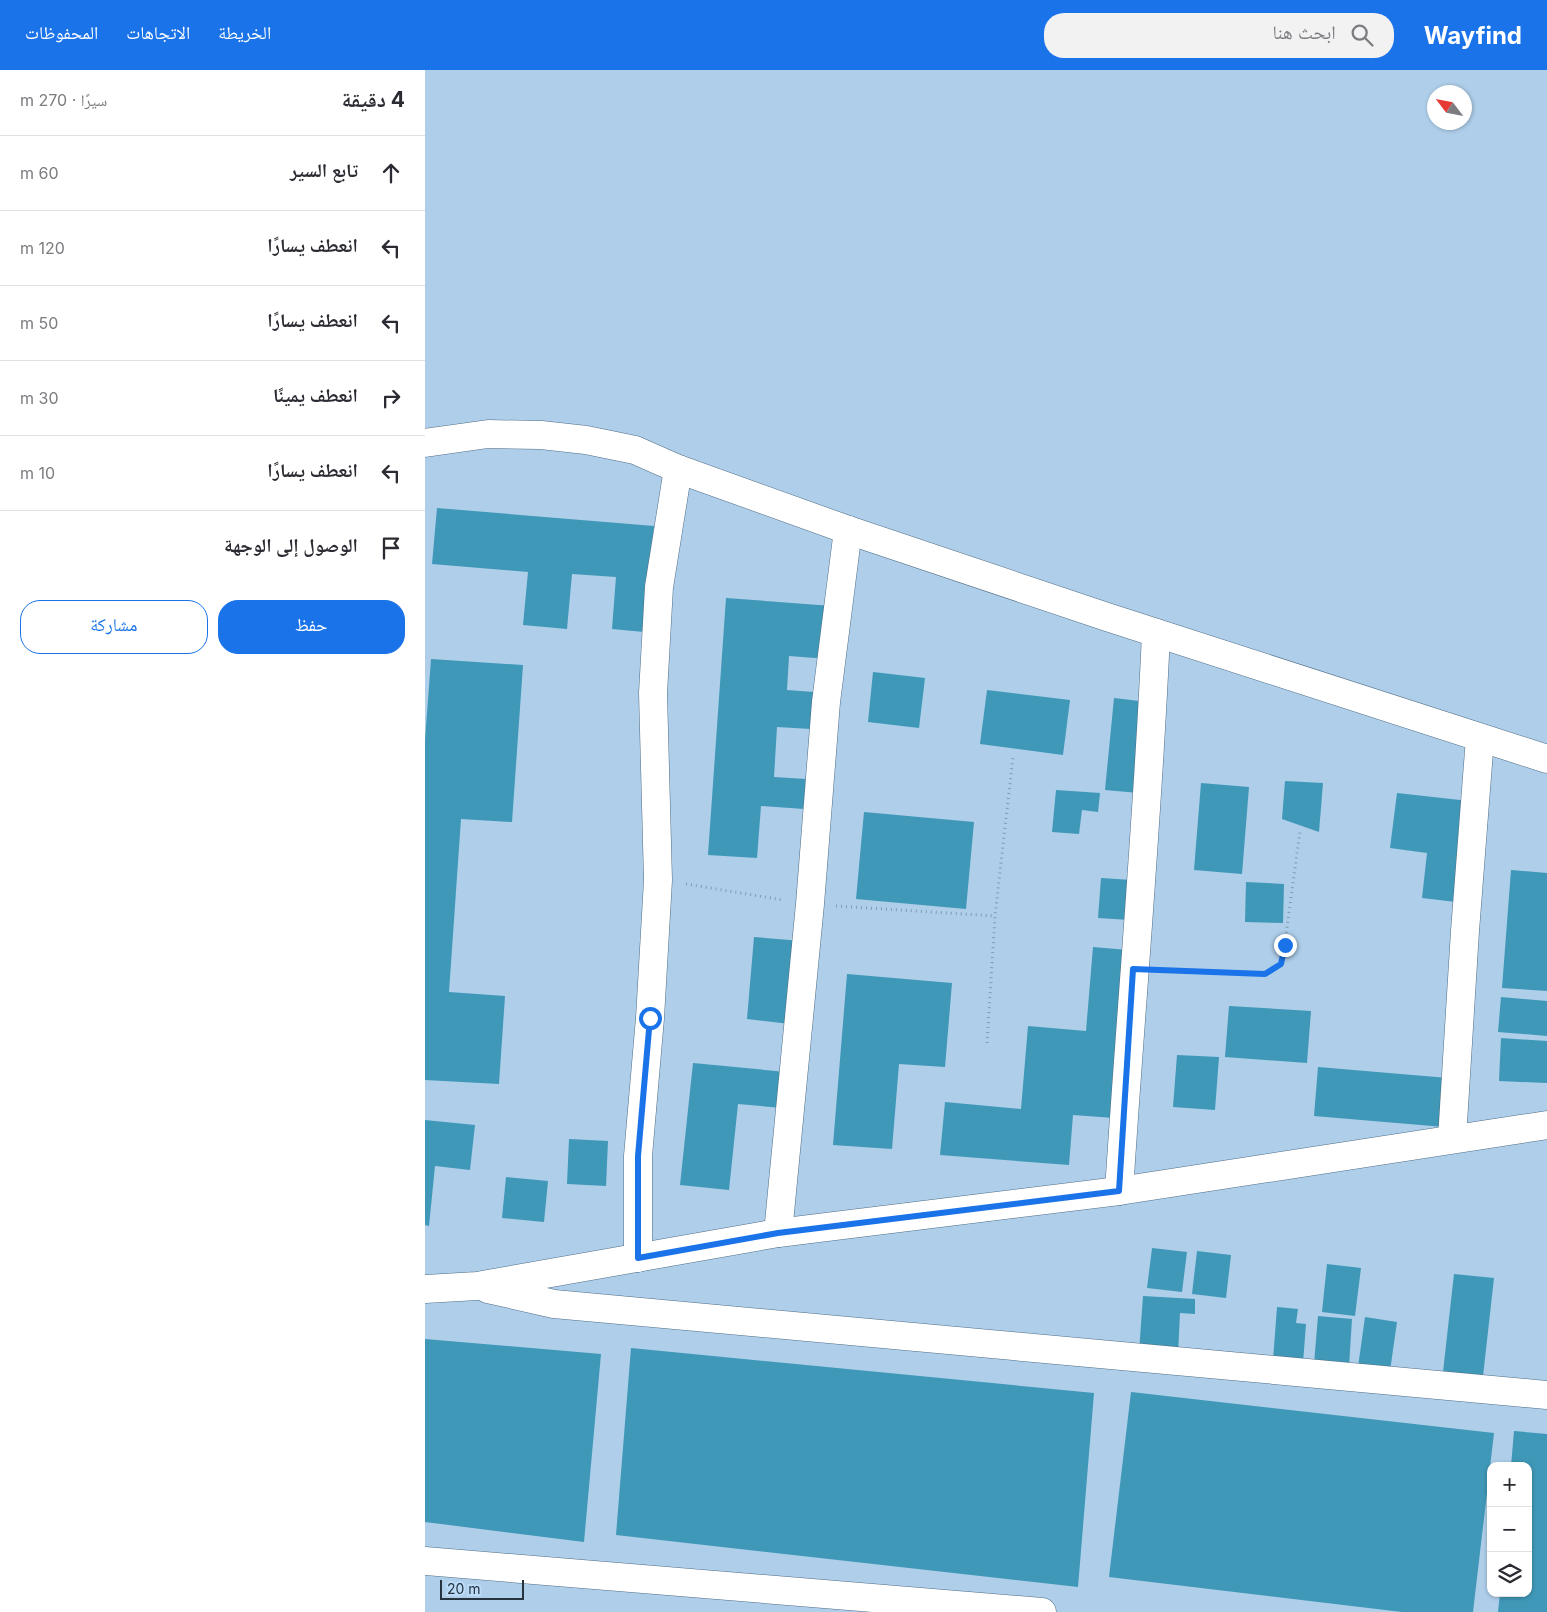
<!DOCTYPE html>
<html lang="ar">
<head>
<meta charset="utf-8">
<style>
	:root { --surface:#fff; --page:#f2f2f3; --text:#2b2b33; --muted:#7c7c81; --line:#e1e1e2; --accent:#1a73e8 }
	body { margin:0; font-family:Inter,"Noto Naskh Arabic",sans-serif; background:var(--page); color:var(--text); direction:rtl }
	.controls { position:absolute; right:15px; bottom:15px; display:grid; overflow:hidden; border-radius:10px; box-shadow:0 1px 4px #0004 }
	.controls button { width:45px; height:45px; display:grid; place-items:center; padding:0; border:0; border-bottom:1px solid var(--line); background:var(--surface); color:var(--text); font:25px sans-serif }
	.compass { position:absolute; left:1002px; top:15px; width:45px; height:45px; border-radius:50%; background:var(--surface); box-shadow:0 1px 4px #0004; rotate:302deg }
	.scale { position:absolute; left:15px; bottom:12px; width:84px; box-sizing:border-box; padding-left:5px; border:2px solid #26333e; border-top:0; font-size:14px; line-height:18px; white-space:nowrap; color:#26333e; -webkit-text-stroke:4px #bbdbf8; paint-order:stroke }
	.stop { position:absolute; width:15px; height:15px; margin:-11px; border:4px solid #1a73e8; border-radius:50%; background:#fff }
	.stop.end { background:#1a73e8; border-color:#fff; box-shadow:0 1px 5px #0008 }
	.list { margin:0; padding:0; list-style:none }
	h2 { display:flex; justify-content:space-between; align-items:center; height:65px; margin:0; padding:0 20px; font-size:21px }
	h2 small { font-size:16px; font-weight:400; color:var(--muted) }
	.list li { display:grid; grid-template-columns:32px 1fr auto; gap:15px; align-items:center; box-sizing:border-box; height:75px; padding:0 20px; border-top:1px solid var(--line) }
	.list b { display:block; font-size:19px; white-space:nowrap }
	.list em { font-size:16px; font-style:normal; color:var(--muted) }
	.actions { display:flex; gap:10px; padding:15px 20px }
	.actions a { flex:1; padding:11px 0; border:1px solid var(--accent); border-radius:20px; text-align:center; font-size:18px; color:var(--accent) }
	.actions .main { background:var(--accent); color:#fff }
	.icon { flex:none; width:28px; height:28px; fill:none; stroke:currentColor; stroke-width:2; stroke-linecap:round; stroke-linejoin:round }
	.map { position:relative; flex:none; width:1122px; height:1542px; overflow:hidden; direction:ltr }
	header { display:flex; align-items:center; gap:30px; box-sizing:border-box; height:70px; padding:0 25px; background:var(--accent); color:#fff }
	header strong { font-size:24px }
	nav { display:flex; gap:28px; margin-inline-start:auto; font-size:18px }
	.search { width:350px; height:45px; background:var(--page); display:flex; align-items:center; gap:12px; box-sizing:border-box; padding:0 18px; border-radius:20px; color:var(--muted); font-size:19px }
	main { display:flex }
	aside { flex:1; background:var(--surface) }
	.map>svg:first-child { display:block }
</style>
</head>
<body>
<header>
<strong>Wayfind</strong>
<div class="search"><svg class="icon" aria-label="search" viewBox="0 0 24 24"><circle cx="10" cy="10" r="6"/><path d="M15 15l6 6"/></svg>ابحث هنا</div>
<nav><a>الخريطة</a><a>الاتجاهات</a><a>المحفوظات</a></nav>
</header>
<main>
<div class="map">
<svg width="1122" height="1542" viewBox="0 0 1122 1542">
	<rect width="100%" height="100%" fill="#aeceea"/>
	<g fill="#3f98b7">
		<path d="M12 438 229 456 219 562 187 559 191 507 147 504 142 559 98 555 103 502 7 494Z"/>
		<path d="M301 528 407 536 403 589 364 586 362 620 389 622 386 659 352 657 349 707 381 709 379 739 336 736 332 788 283 785Z"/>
		<path d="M6 589 98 595 87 752 36 749 24 922 80 926 74 1014 0 1010V670Z"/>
		<path d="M448 602 500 608 494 658 443 652Z"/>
		<path d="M562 620 645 630 638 685 555 674Z"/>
		<path d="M689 628 723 632 714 723 680 720Z"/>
		<path d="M860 711 898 713 894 762 857 749Z"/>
		<path d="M776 713 824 717 817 804 769 800Z"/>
		<path d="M631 720 675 723 673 742 657 740 654 764 627 762Z"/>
		<path d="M972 723 1044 731 1031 832 997 828 1002 783 965 778Z"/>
		<path d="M439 742 549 752 541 839 431 829Z"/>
		<path d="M1086 800 1122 803V921L1077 918Z"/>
		<path d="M676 808 707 810 704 850 673 848Z"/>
		<path d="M821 812 859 814 858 853 820 852Z"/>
		<path d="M329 867 377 871 374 955 322 949Z"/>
		<path d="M668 877 703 880 689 1048 648 1045 644 1095 515 1085 520 1032 596 1039 603 956 661 961Z"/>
		<path d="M422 904 527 913 520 997 474 994 467 1079 408 1075Z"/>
		<path d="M1076 927 1122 931V966L1073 962Z"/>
		<path d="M804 936 886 941 882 993 800 987Z"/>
		<path d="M1076 968 1122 971V1013L1074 1011Z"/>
		<path d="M752 985 794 987 790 1040 748 1037Z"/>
		<path d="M268 993 361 1002 358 1038 313 1034 304 1120 255 1115Z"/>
		<path d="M893 997 1023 1008 1019 1057 889 1046Z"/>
		<path d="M0 1050 50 1055 45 1100 10 1096 4 1156 0 1155Z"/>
		<path d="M144 1069 183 1071 181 1116 142 1114Z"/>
		<path d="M81 1107 123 1111 119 1152 77 1148Z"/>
		<path d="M727 1178 762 1182 757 1222 722 1218Z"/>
		<path d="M772 1181 806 1185 801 1228 767 1224Z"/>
		<path d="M902 1194 936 1198 930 1246 897 1242Z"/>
		<path d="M1029 1204 1069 1208 1058 1306 1018 1302Z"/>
		<path d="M718 1226 770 1229V1244L755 1243 753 1284 714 1282Z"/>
		<path d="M852 1237 873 1239 871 1253 881 1254 878 1293 848 1290Z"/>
		<path d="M893 1246 927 1249 924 1297 889 1294Z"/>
		<path d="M940 1247 972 1252 965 1301 933 1297Z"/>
		<path d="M0 1269 176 1284 159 1472 0 1452Z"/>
		<path d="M206 1278 669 1323 653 1517 191 1465Z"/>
		<path d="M706 1322 1069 1363 1048 1542H977L684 1507Z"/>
		<path d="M1089 1361 1122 1364V1542H1073L1075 1523H1103V1396H1086Z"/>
	</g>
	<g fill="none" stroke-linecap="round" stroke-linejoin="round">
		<defs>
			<g id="minor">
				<path d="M0 373 63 364 116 365 161 370 210 380 253 399 423 460 682 547 1122 689"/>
				<path d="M1027 1069 1040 861 1055 668"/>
				<path d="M694 1121C706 935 723 749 731 563"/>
				<path d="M353 1163 385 834 401 632 423 460"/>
				<path d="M213 1188V1086L225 948 233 810 228 623 234 517 253 399"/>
				<path d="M0 1219 52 1216 353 1163 694 1121 1122 1055"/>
				<path d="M63 1219 129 1234 1122 1325"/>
				<path d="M0 1491 617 1542"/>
			</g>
		</defs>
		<use href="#minor" stroke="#4f6d86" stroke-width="29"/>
		<g stroke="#829bb2" stroke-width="3" stroke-dasharray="1 4" stroke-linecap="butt">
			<path d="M261 814 358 830"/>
			<path d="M411 836 570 846"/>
			<path d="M736 900 840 904 853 898 858 887 875 761"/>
			<path d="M562 973 570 846 588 687"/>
		</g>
		<use href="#minor" stroke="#fff" stroke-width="28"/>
	</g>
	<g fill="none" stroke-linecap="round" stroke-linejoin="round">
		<path stroke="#1a73e8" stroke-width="6" d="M225 948 213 1086V1188L353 1163 694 1121 708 899 840 904 856 894 860 875"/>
	</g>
</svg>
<div class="controls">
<button>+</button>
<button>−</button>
<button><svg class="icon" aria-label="layers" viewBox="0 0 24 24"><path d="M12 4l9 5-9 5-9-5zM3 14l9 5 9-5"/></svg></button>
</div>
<svg class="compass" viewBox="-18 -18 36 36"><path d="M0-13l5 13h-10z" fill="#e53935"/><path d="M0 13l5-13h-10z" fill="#7c7c81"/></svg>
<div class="scale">20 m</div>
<div class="stop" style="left:225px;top:948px"></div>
<div class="stop end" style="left:860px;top:875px"></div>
</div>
<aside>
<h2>4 دقيقة<small>سيرًا · 270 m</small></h2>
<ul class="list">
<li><svg class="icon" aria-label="ahead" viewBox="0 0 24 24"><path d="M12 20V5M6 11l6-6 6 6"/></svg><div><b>تابع السير</b></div><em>60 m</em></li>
<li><svg class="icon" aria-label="left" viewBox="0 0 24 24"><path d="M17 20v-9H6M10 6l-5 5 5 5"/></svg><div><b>انعطف يسارًا</b></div><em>120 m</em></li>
<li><svg class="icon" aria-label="left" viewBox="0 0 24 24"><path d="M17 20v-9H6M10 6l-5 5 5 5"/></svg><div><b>انعطف يسارًا</b></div><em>50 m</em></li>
<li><svg class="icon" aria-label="right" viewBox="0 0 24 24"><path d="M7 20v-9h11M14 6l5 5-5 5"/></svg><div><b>انعطف يمينًا</b></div><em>30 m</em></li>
<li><svg class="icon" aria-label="left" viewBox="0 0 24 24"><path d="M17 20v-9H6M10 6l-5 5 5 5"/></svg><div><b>انعطف يسارًا</b></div><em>10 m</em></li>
<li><svg class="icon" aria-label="arrive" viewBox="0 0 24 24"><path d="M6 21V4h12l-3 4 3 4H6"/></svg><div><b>الوصول إلى الوجهة</b></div></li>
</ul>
<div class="actions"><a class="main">حفظ</a><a>مشاركة</a></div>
</aside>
</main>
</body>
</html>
